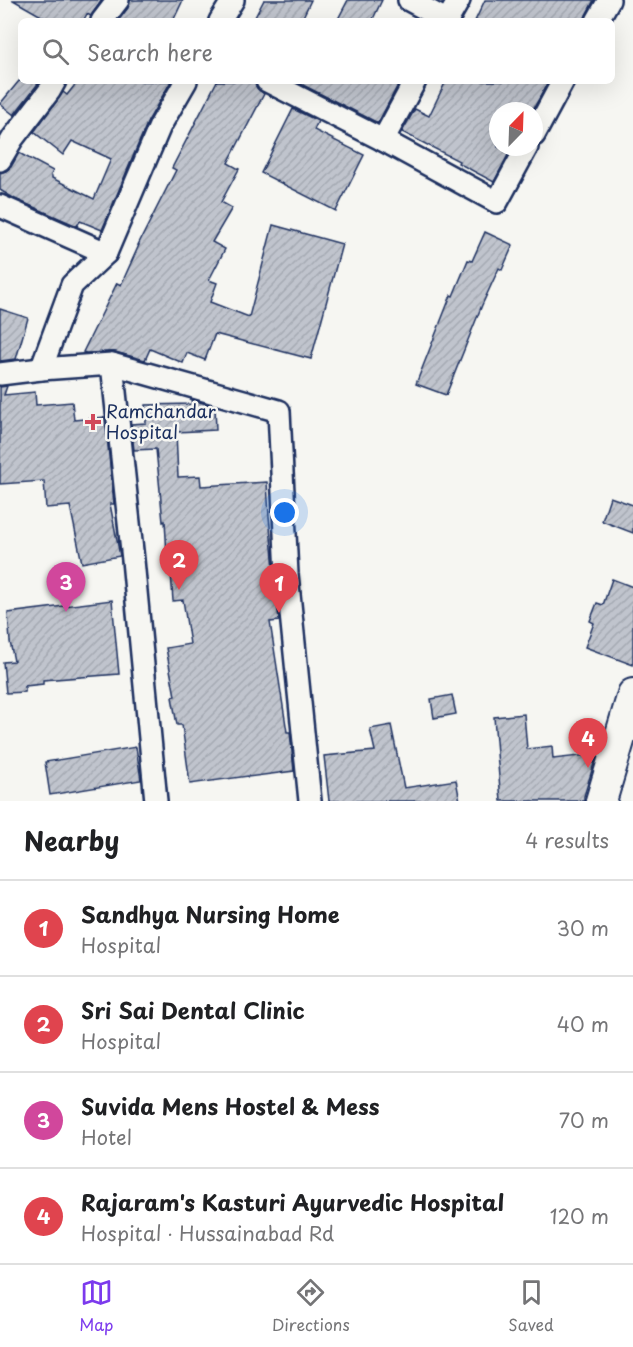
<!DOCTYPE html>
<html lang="en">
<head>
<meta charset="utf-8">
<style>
	:root { --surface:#fff; --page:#f6f6f6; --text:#202124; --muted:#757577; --line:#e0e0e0; --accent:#7c3aed }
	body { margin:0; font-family:"Playpen Sans",sans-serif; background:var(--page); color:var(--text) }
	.compass { position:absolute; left:489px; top:102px; width:54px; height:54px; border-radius:50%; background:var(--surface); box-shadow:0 6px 24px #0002; rotate:23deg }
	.you { position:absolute; left:285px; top:513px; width:21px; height:21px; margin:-15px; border:4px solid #fff; border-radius:50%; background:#1a73e8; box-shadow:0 0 0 9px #1a73e833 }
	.badge { display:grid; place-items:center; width:39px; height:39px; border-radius:50%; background:var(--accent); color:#fff; font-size:20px; font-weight:700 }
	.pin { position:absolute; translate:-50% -50px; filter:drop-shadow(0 2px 3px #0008) }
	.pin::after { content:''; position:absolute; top:32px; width:21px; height:18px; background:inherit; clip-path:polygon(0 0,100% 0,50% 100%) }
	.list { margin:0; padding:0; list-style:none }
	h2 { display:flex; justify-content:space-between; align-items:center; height:78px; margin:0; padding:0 24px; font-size:26px }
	h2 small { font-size:20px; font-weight:400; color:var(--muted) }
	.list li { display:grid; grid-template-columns:39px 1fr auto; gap:18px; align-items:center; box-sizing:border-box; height:96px; padding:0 24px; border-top:2px solid var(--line) }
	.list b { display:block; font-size:22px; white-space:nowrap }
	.list p { margin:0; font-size:20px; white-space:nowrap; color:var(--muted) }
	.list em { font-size:20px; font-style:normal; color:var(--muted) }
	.icon { flex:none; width:33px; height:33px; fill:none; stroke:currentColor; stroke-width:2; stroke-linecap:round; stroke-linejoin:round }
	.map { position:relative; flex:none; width:633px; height:801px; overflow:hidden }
	.search { position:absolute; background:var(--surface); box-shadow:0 6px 24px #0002; left:18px; right:18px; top:18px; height:66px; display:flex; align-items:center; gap:15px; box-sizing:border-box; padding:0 21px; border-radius:9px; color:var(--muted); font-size:22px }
	.sheet { height:462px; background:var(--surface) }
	nav { display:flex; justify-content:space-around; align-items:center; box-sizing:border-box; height:84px; border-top:2px solid var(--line); background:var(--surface); font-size:16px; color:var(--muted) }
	nav a { display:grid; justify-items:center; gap:3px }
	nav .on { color:var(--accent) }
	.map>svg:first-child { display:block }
</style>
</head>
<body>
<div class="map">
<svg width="633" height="801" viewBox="0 0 633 801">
	<defs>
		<pattern id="building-hatch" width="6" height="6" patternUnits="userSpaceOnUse" patternTransform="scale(1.5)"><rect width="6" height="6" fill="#c0c4cd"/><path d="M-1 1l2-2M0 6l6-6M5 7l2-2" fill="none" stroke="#a4a9b2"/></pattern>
	</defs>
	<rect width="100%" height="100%" fill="#f6f6f2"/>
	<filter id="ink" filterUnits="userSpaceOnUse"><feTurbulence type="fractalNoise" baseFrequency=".0167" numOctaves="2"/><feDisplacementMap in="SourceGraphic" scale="12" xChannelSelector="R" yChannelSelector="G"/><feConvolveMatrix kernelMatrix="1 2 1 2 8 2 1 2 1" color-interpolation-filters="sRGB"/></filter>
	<g filter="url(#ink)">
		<g fill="url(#building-hatch)" stroke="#1b2f5e" stroke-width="1.5">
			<path d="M13 0H102L91 16 87 14 83 21H50Z"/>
			<path d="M130 0H183L173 21H118L128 8Z"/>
			<path d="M264 0H311L301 21H253Z"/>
			<path d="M348 0H382L372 21H337Z"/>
			<path d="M485 0H594L586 15 584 21H475Z"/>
			<path d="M19 81H40L14 115 0 104Z"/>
			<path d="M78 81H171L148 121 102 230 80 221 77 226 15 199 0 190V173L6 171 11 167 19 153 53 171 51 175 52 176V178L94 199 111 159 72 141 63 155 34 132 63 92 67 95Z"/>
			<path d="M217 81H254L257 88 264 94 228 163 239 169 221 202 232 208 212 242 225 249 209 280 217 283 210 302 249 317 273 225 342 244 311 359 215 334 205 360 187 353 183 363 150 349 145 360 115 352 86 353 83 352 117 283 121 285 139 245H138L176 170 172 168Z"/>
			<path d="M295 81H400L378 123Z"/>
			<path d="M446 81H549L532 111H498V147H512L494 182 458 163 459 161 402 132 415 109 429 116Z"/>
			<path d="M293 109 318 121 314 130 364 155 336 211 261 173Z"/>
			<path d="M485 232 513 245 502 270 499 268 482 305 446 395 416 384 451 295 453 296 468 260 472 261Z"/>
			<path d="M0 309 28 318 16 359 0 361Z"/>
			<path d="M7 386 4 395 35 392 36 405 72 402 74 420 105 417 114 504H110L120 556 82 563 70 506 46 508 44 481 0 484V387Z"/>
			<path d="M191 400 215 406 216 430 176 432 178 477 200 476 201 486 267 482 269 516 279 621 270 622 287 732H290L294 771 248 777V776L190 784 182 725H177L172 697 175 696 166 648 190 644 183 600 173 601 171 572H168L165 521 163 522 156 449 134 450 131 424 146 423 145 405 192 404Z"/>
			<path d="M610 497 633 505V533L602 521Z"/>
			<path d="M612 579 633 587V665L585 647 594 623 590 621 597 603 603 605Z"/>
			<path d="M112 600 119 674 43 680V684L25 686V692L6 693 3 662 14 661 10 642 8 613Z"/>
			<path d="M452 695 456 714 434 718 431 699Z"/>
			<path d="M524 714 527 749 552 746 553 759 597 754 584 796V801H501L494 717Z"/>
			<path d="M391 725 404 788 456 780 460 801H329L324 756 375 751 370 729Z"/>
			<path d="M136 747 141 780 50 795 45 762Z"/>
		</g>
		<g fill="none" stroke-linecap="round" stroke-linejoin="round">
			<defs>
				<g id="street">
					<path d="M409 0 448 21"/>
					<path d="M102 21 118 0"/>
					<path d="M220 21 233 0"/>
					<path d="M447 21 459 0"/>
					<path d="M597 21 609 0"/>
					<path d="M267 81 383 140 415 81"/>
					<path d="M534 135 563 81"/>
					<path d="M383 140 497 202 527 147"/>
					<path d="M0 160 13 138 50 90 55 81"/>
					<path d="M0 206 106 253 160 126 186 81"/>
					<path d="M112 364 133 560 156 801"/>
					<path d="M41 369 72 285 106 253"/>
					<path d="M0 374 41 369 112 364 279 411 287 574 310 801"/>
				</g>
				<path id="secondary" d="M601 801 633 694"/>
			</defs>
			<use href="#street" stroke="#1b2f5e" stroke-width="26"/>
			<use href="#secondary" stroke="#1b2f5e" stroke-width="34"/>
			<use href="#street" stroke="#f6f6f2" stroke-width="21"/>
			<use href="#secondary" stroke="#f6f6f2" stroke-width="30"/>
		</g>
	</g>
	<path fill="#d1495b" stroke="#f6f6f2" stroke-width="2" d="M90 413h6v6h6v6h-6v6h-6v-6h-6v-6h6z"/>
	<g text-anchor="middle" stroke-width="5" stroke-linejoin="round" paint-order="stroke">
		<g font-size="18" fill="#1b2f5e" stroke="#f6f6f2" text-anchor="start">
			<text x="106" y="418">Ramchandar<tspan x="106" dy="21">Hospital</tspan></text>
		</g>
	</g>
</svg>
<svg class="compass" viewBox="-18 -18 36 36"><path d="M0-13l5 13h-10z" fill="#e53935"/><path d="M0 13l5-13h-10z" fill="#757577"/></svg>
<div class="you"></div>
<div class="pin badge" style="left:279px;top:613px;background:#e0444e">1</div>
<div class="pin badge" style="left:179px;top:590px;background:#e0444e">2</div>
<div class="pin badge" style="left:66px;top:612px;background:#d1479c">3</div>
<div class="pin badge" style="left:588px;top:768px;background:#e0444e">4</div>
<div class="search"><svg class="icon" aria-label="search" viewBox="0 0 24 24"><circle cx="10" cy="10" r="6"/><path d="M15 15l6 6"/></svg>Search here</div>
</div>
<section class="sheet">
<h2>Nearby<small>4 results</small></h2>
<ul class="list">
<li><span class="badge" style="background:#e0444e">1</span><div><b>Sandhya Nursing Home</b><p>Hospital</p></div><em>30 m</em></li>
<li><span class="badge" style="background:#e0444e">2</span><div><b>Sri Sai Dental Clinic</b><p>Hospital</p></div><em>40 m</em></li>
<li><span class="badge" style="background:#d1479c">3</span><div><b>Suvida Mens Hostel &amp; Mess</b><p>Hotel</p></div><em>70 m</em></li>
<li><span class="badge" style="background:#e0444e">4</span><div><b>Rajaram's Kasturi Ayurvedic Hospital</b><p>Hospital · Hussainabad Rd</p></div><em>120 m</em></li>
</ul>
</section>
<nav>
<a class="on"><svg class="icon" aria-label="map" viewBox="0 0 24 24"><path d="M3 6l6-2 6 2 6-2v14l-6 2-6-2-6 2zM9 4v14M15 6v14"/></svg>Map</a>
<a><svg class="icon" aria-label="directions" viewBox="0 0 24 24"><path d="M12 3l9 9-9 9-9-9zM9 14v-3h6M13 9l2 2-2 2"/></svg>Directions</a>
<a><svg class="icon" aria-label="saved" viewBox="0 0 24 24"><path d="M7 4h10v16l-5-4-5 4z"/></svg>Saved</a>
</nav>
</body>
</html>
